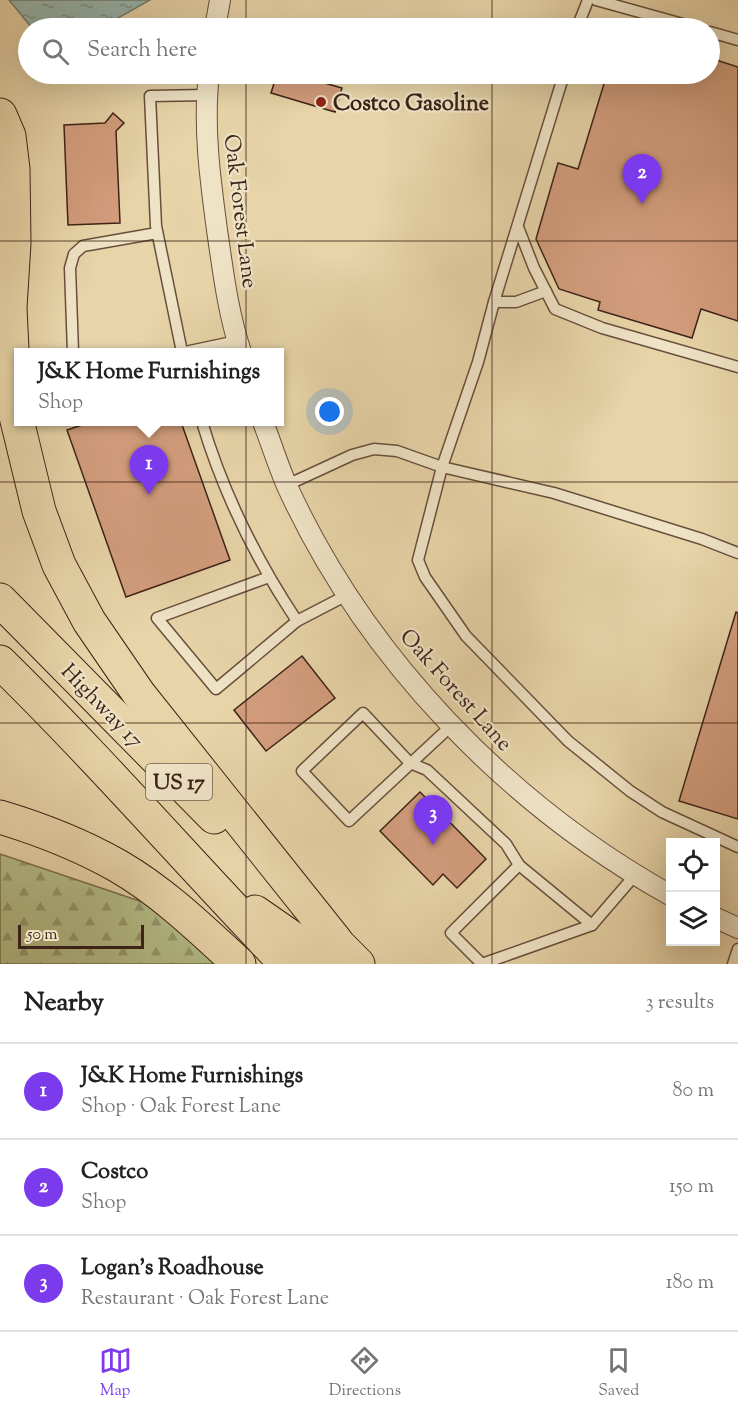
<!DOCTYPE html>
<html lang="en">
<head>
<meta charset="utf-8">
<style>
	:root { --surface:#fff; --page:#f6f6f6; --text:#222; --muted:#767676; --line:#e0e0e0; --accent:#7c3aed }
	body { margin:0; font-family:"Sorts Mill Goudy",serif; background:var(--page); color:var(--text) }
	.controls { position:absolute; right:18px; bottom:18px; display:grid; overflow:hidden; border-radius:0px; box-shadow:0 6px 24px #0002 }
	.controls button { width:54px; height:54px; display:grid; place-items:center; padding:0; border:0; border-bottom:2px solid var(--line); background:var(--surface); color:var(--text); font:30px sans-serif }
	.scale { position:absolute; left:18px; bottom:15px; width:126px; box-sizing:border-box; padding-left:6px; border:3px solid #3e2318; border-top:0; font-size:16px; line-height:21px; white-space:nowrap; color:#3e2318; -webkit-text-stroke:4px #efe3c6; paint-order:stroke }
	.you { position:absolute; left:330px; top:412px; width:21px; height:21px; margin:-15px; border:4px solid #fff; border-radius:50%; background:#1a73e8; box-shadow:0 0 0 9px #1a73e833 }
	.badge { display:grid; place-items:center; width:39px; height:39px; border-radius:50%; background:var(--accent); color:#fff; font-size:20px; font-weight:700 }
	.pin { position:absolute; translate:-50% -50px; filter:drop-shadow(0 2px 3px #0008) }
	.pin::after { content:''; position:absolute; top:32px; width:21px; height:18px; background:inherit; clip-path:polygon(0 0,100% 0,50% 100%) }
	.popup { position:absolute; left:14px; top:348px; width:270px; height:78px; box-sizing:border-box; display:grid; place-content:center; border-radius:0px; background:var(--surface); filter:drop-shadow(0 2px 4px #0005); font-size:20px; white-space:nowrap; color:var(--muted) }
	.popup b { font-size:22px; color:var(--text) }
	.popup::after { content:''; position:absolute; left:50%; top:100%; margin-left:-12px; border:12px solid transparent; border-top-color:var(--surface) }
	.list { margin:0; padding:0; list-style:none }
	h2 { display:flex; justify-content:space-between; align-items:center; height:78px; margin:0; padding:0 24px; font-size:26px }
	h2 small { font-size:20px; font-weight:400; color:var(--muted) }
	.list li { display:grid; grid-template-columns:39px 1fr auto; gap:18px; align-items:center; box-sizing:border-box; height:96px; padding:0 24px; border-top:2px solid var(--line) }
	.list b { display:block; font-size:22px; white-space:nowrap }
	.list p { margin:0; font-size:20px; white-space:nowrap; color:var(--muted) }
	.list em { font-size:20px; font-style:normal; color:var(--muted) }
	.icon { flex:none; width:33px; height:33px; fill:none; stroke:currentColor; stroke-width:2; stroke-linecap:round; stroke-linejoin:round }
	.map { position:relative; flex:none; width:738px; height:964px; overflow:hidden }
	.search { position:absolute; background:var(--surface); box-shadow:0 6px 24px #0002; left:18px; right:18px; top:18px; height:66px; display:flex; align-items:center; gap:15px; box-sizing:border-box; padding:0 21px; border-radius:33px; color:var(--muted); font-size:22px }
	.sheet { height:366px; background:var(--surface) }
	nav { display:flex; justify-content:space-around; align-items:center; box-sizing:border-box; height:84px; border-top:2px solid var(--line); background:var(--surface); font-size:16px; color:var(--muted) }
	nav a { display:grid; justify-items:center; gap:3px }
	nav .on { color:var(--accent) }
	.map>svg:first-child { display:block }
</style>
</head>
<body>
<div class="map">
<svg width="738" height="964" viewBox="0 0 738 964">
	<defs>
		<pattern id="forest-firs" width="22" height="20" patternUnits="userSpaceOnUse" patternTransform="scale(1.5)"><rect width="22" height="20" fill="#b4bd88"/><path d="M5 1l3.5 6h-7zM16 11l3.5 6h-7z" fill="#94996e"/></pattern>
		<pattern id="water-ripples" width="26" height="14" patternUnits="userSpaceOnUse" patternTransform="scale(1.5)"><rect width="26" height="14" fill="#97b7ae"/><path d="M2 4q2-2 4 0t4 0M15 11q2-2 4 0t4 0" fill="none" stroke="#7d948d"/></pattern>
	</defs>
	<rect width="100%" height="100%" fill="#e7d4a8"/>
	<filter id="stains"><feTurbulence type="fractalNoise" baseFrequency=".00333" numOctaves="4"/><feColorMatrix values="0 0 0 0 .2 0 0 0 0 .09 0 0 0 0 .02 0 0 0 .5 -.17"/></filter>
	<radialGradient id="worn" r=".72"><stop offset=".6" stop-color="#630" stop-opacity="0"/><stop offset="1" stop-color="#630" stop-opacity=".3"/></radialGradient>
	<path fill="url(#forest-firs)" stroke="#797050" stroke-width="1.5" d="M0 854 190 918 239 964H0Z"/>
	<path fill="url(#water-ripples)" stroke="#737c72" stroke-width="1.5" d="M9 0H150L100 28H32Z"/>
	<g fill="#d39d7d" stroke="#3e2318" stroke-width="1.5">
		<path d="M710 58 738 67V321L701 309 692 338 598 310 600 302 559 289 536 239 558 163 578 169 607 74H710Z"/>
		<path d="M277 74H293L342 88 335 112 271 93Z"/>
		<path d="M113 113 124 123 116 131 120 223 68 225 64 125 105 123Z"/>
		<path d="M91 422H181L230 560 126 597 67 430Z"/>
		<path d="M736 612 738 613V819L679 801Z"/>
		<path d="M302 656 335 698 266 751 234 710Z"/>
		<path d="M420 792 486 859 457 888 443 874 433 885 380 831Z"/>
	</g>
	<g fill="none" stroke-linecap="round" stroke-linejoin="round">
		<defs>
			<g id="service">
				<path d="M596 0 697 28"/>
				<path d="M577 28 588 0"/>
				<path d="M710 32 738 40"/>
				<path d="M564 74 494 302 478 362 442 467 418 560 425 577 466 636 568 741 630 791 662 812 738 847"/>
				<path d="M518 227 534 268 555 309 602 328 738 367"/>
				<path d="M494 302H516L546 291"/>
				<path d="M73 352 70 268 74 254 83 246 157 233"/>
				<path d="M182 352 156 226 150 96 207 95"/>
				<path d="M185 352 237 341"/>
				<path d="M202 422C223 492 257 561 297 621L349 594"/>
				<path d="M287 485 352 455 374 449 397 451 442 467 554 493 702 539 738 553"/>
				<path d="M269 577 157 618 216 689 297 621"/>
				<path d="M452 725 349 821 302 771 363 713 410 763 427 770 506 844 519 865 592 925"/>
				<path d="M519 865 451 933 482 964 592 925 635 875"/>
				<path d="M733 964 738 949"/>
			</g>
			<g id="minor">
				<path d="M215 28 220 0"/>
				<path d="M209 74C203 126 210 178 217 230 223 271 228 313 241 352"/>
				<path d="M263 422C271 443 278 465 287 486 365 657 507 804 670 895"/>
				<path d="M716 918 738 928"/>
			</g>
			<g id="trunk">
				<path d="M0 115 9 136 13 169 14 243 10 308 15 412 39 511 59 565 89 621 139 694 336 941"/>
				<path d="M0 600 214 817"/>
				<path d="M0 662C99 759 190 864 286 964"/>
				<path d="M255 912 294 939 319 964"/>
				<path d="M321 927 358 964"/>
			</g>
			<path id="motorway" d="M0 817C40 829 81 845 118 866 163 892 201 929 239 964"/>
		</defs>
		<use href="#service" stroke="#684f3c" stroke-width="13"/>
		<use href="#minor" stroke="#684f3c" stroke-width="22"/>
		<use href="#trunk" stroke="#3e2318" stroke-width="35"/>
		<use href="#motorway" stroke="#3e2318" stroke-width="35"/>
		<use href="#service" stroke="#efe3c6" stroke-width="10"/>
		<use href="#minor" stroke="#efe3c6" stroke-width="20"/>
		<use href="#trunk" stroke="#e7d4a8" stroke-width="33"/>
		<use href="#motorway" stroke="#e7d4a8" stroke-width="33"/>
	</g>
	<path fill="none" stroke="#3e2318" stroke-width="1.5" stroke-opacity="0.55" d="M246 0V28M492 0V28M246 74V964M492 74V964M0 241H738M0 482H738M0 723H738"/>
	<circle fill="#8f2418" stroke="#efe3c6" stroke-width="2" cx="321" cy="102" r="6"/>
	<g text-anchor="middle" stroke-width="4.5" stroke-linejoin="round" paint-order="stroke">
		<rect fill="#efe3c6" stroke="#735d4c" stroke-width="1.5" x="146" y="764" width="66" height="36" rx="4.5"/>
		<g font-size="21" font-weight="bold" fill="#3e2318">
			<text x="179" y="789">US 17</text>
		</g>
		<g font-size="22" font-weight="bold" fill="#3e2318" stroke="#efe3c6" text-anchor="start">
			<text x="333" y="110">Costco Gasoline</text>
		</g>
		<g font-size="22" fill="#3e2318" stroke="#efe3c6">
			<text transform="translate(242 211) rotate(83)" y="8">Oak Forest Lane</text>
			<text transform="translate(457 689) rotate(48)" y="8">Oak Forest Lane</text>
			<text transform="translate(103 705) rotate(46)" y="8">Highway 17</text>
		</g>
	</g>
	<rect width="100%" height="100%" filter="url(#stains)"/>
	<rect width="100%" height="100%" fill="url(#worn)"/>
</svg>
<div class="controls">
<button><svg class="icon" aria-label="locate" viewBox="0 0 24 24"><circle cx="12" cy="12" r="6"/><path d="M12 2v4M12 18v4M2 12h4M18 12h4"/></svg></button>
<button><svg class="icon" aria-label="layers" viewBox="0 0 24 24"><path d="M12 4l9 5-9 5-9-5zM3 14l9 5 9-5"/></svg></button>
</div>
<div class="scale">50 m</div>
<div class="you"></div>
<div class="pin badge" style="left:149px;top:495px">1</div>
<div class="popup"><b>J&amp;K Home Furnishings</b>Shop</div>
<div class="pin badge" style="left:642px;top:204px">2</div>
<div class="pin badge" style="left:433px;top:845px">3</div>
<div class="search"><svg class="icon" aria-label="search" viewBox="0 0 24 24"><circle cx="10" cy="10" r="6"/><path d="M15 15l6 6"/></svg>Search here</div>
</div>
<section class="sheet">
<h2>Nearby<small>3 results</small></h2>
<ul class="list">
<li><span class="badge">1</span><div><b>J&amp;K Home Furnishings</b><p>Shop · Oak Forest Lane</p></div><em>80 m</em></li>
<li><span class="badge">2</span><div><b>Costco</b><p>Shop</p></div><em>150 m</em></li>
<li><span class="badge">3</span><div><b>Logan's Roadhouse</b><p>Restaurant · Oak Forest Lane</p></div><em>180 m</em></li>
</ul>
</section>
<nav>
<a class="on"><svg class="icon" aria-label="map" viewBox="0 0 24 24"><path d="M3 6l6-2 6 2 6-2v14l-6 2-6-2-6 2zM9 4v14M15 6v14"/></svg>Map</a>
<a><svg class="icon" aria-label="directions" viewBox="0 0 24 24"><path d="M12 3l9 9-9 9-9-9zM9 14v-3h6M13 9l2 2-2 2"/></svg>Directions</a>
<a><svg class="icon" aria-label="saved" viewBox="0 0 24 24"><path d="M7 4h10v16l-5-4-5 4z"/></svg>Saved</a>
</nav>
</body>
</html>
